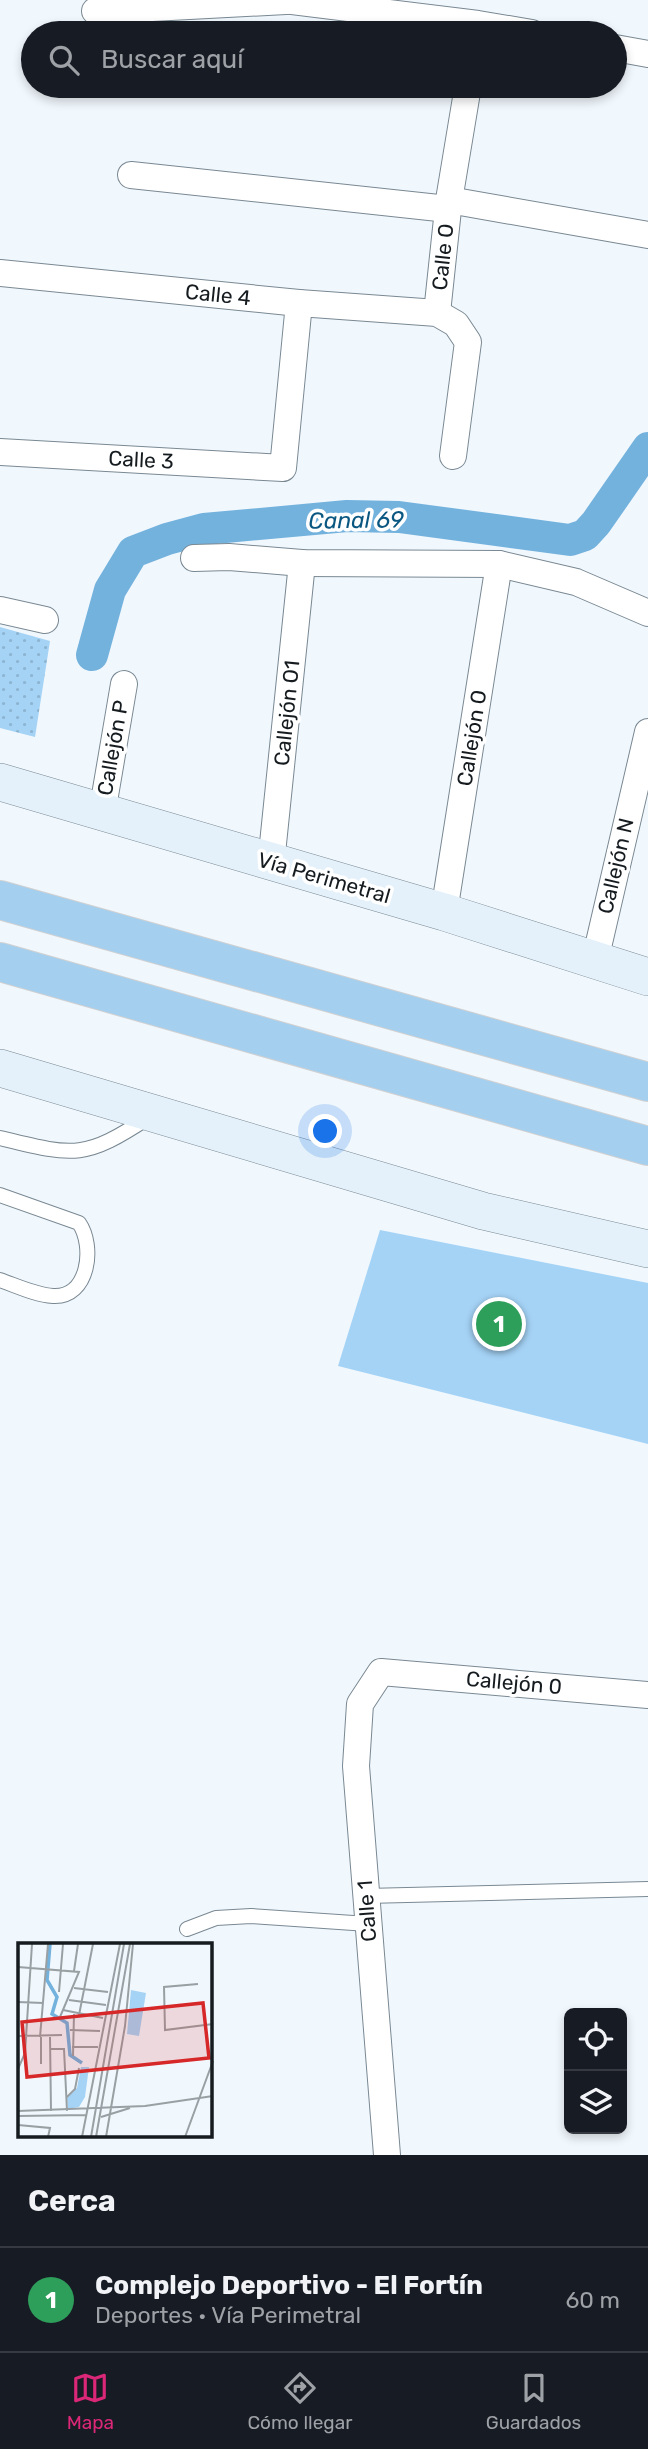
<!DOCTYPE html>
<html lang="es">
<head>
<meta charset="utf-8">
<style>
	:root { --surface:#171b24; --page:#20242c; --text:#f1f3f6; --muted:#9ea1a6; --line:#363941; --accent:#db2777 }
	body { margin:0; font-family:Rubik,sans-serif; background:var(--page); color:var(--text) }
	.controls { position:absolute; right:21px; bottom:21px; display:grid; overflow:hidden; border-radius:10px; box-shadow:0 4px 10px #0003 }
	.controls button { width:63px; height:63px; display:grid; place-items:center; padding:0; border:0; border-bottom:2px solid var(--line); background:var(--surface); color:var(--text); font:35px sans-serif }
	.you { position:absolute; left:326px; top:1132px; width:24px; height:24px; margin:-18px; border:5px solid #fff; border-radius:50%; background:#1a73e8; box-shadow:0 0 0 10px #1a73e833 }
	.badge { display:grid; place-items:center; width:46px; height:46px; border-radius:50%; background:var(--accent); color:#fff; font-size:23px; font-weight:700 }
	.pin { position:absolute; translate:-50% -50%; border:4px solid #fff; box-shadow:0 2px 7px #0006 }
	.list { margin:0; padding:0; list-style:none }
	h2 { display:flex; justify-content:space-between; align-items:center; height:91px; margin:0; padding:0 28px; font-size:30px }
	h2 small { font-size:23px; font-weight:400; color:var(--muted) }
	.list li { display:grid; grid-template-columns:46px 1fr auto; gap:21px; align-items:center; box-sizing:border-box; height:105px; padding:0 28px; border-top:2px solid var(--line) }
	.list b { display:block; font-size:26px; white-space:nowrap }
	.list p { margin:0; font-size:23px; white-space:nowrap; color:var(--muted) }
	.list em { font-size:23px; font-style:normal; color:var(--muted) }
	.icon { flex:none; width:38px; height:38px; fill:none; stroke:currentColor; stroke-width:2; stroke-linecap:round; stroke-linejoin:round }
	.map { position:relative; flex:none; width:648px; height:2155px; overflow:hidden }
	.search { position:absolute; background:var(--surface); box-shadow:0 4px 10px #0003; left:21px; right:21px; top:21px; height:77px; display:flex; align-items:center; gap:18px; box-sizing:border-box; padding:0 24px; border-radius:38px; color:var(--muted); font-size:26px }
	.sheet { height:196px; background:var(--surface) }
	nav { display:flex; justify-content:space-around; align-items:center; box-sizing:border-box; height:98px; border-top:2px solid var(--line); background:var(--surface); font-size:19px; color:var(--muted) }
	nav a { display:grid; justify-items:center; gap:4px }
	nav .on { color:var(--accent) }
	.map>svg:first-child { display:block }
</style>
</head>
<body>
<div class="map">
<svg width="648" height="2155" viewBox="0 0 648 2155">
	<defs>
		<pattern id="park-dots" width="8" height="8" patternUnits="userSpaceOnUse" patternTransform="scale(1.75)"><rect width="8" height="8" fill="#a5d3f6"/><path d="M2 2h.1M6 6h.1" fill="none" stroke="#8db5d2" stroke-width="1.8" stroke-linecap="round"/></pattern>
	</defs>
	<rect width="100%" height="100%" fill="#f1f8fd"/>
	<path fill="url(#park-dots)" d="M0 627 50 641 35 737 0 728Z"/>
	<path fill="#a5d3f6" d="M380 1230 648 1283V1444L338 1366Z"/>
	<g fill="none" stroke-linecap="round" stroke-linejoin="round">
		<path stroke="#74b2de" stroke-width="32" d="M92 655 110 590 133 552 167 539 204 529 347 516 399 517 570 540 585 535 596 523 648 448"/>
		<defs>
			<g id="lane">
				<path d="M0 1138C74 1156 84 1160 149 1117"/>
				<path d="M0 1195 79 1223C95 1246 89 1298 53 1296 36 1295 17 1286 0 1280"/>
				<path d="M366 1896 648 1889"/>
				<path d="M187 1929 216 1918 251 1916 368 1924"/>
			</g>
			<g id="street">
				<path d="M284 0 478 24 532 33"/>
				<path d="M95 11 286 1"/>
				<path d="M615 48 648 54"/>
				<path d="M131 175 448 209"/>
				<path d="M449 200 648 235"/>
				<path d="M0 273 299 303 437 313 456 324 468 342 453 456"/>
				<path d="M437 313 449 200 468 86"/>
				<path d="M0 452 283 468 299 303"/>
				<path d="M194 558 229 557 302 563 499 564 576 582 648 613"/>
				<path d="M0 610 45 620"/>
				<path d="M102 813 124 684"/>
				<path d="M271 863 302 563"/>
				<path d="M444 912 499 564"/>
				<path d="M595 960 648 732"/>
				<path d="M387 2155 356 1766 360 1704 381 1672 648 1695"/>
			</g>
			<g id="secondary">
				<path d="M0 782 444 912 648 977"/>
				<path d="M0 1068 483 1211 648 1249"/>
			</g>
			<g id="highway">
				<path d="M0 900 648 1082"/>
				<path d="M0 962 648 1146"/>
			</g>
		</defs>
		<use href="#lane" stroke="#798893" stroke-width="16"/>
		<use href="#street" stroke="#798893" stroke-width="28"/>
		<use href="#secondary" stroke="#798893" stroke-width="38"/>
		<use href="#highway" stroke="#d0d1d2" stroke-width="40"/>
		<use href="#lane" stroke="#fff" stroke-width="14"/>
		<use href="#street" stroke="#fff" stroke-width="26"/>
		<use href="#secondary" stroke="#e4f1fa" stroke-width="37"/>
		<use href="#highway" stroke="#a5cfee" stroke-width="38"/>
	</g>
	<g text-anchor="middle" stroke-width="7" stroke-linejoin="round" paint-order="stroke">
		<g font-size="21" fill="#151b1f" stroke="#fff">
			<text transform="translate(443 257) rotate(-84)" y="7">Calle O</text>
			<text transform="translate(218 295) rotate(6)" y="7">Calle 4</text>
			<text transform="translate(141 460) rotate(3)" y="7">Calle 3</text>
			<text transform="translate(287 713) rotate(-84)" y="7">Callejón O1</text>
			<text transform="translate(472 738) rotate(-81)" y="7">Callejón O</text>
			<text transform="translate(113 748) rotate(-80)" y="7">Callejón P</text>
			<text transform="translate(616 866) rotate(-77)" y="7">Callejón N</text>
			<text transform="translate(324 878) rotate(16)" y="7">Vía Perimetral</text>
			<text transform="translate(514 1683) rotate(5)" y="7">Callejón 0</text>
			<text transform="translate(367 1911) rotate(-94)" y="7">Calle 1</text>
		</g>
		<g font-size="23" font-style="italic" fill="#0a5781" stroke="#fff">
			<text transform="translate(356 520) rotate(-1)" y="8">Canal 69</text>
		</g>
	</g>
	<g transform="translate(18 1943)">
		<rect width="194" height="194" fill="#f1f8fd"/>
		<path d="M63 124H71L67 154 61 164 50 166 49 155 59 145Z" fill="#a5d3f6"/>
		<path d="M113 47 128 50 121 93 109 91Z" fill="#a5d3f6"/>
		<path fill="none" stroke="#74b2de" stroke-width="3.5" d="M32 1 29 37 39 54 34 71 49 80 52 112 64 120"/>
		<path fill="none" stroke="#99a0a4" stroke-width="2" d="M0 24 61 29 42 74M56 28 60 1M180 41 146 44 147 87 195 81M56 45 90 49M41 49 45 1M51 57 88 62M0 59 25 60M45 67 85 75M61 72 75 1M52 87 82 88M0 93 44 92M22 94 30 1M32 94 33 168M54 104H80M32 106H46L49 168M55 113 56 71M23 121V94M0 126 7 110 14 1M0 146V168M49 154 57 146 61 125M0 168 127 163 195 153M0 173 69 172M83 174 112 165M0 182 32 185 30 194M64 194 102 1M73 194 106 1M78 194 112 1M88 194 107 83 115 1M167 194 195 118"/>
		<path fill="#d62828" fill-opacity="0.15" stroke="#d62828" stroke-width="3.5" d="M185 60 191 115 9 134 4 79Z"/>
		<rect width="194" height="194" fill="none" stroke="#151b1f" stroke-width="3.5"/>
	</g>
</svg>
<div class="controls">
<button><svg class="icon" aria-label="locate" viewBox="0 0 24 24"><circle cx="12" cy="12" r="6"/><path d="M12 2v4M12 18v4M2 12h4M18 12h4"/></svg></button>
<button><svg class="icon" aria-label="layers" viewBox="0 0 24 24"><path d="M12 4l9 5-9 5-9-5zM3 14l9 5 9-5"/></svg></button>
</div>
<div class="you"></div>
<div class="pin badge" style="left:499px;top:1324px;background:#2e9e5b">1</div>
<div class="search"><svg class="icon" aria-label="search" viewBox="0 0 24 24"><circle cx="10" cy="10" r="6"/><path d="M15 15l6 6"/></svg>Buscar aquí</div>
</div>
<section class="sheet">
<h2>Cerca<small></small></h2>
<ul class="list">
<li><span class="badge" style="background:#2e9e5b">1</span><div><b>Complejo Deportivo - El Fortín</b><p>Deportes · Vía Perimetral</p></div><em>60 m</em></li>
</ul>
</section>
<nav>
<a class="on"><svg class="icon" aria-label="map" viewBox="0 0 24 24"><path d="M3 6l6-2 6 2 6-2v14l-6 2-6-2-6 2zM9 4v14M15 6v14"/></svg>Mapa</a>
<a><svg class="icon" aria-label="directions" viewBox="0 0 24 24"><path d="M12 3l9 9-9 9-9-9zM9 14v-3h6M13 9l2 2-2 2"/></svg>Cómo llegar</a>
<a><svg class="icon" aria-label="saved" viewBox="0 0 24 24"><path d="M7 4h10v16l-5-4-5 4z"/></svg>Guardados</a>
</nav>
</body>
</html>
